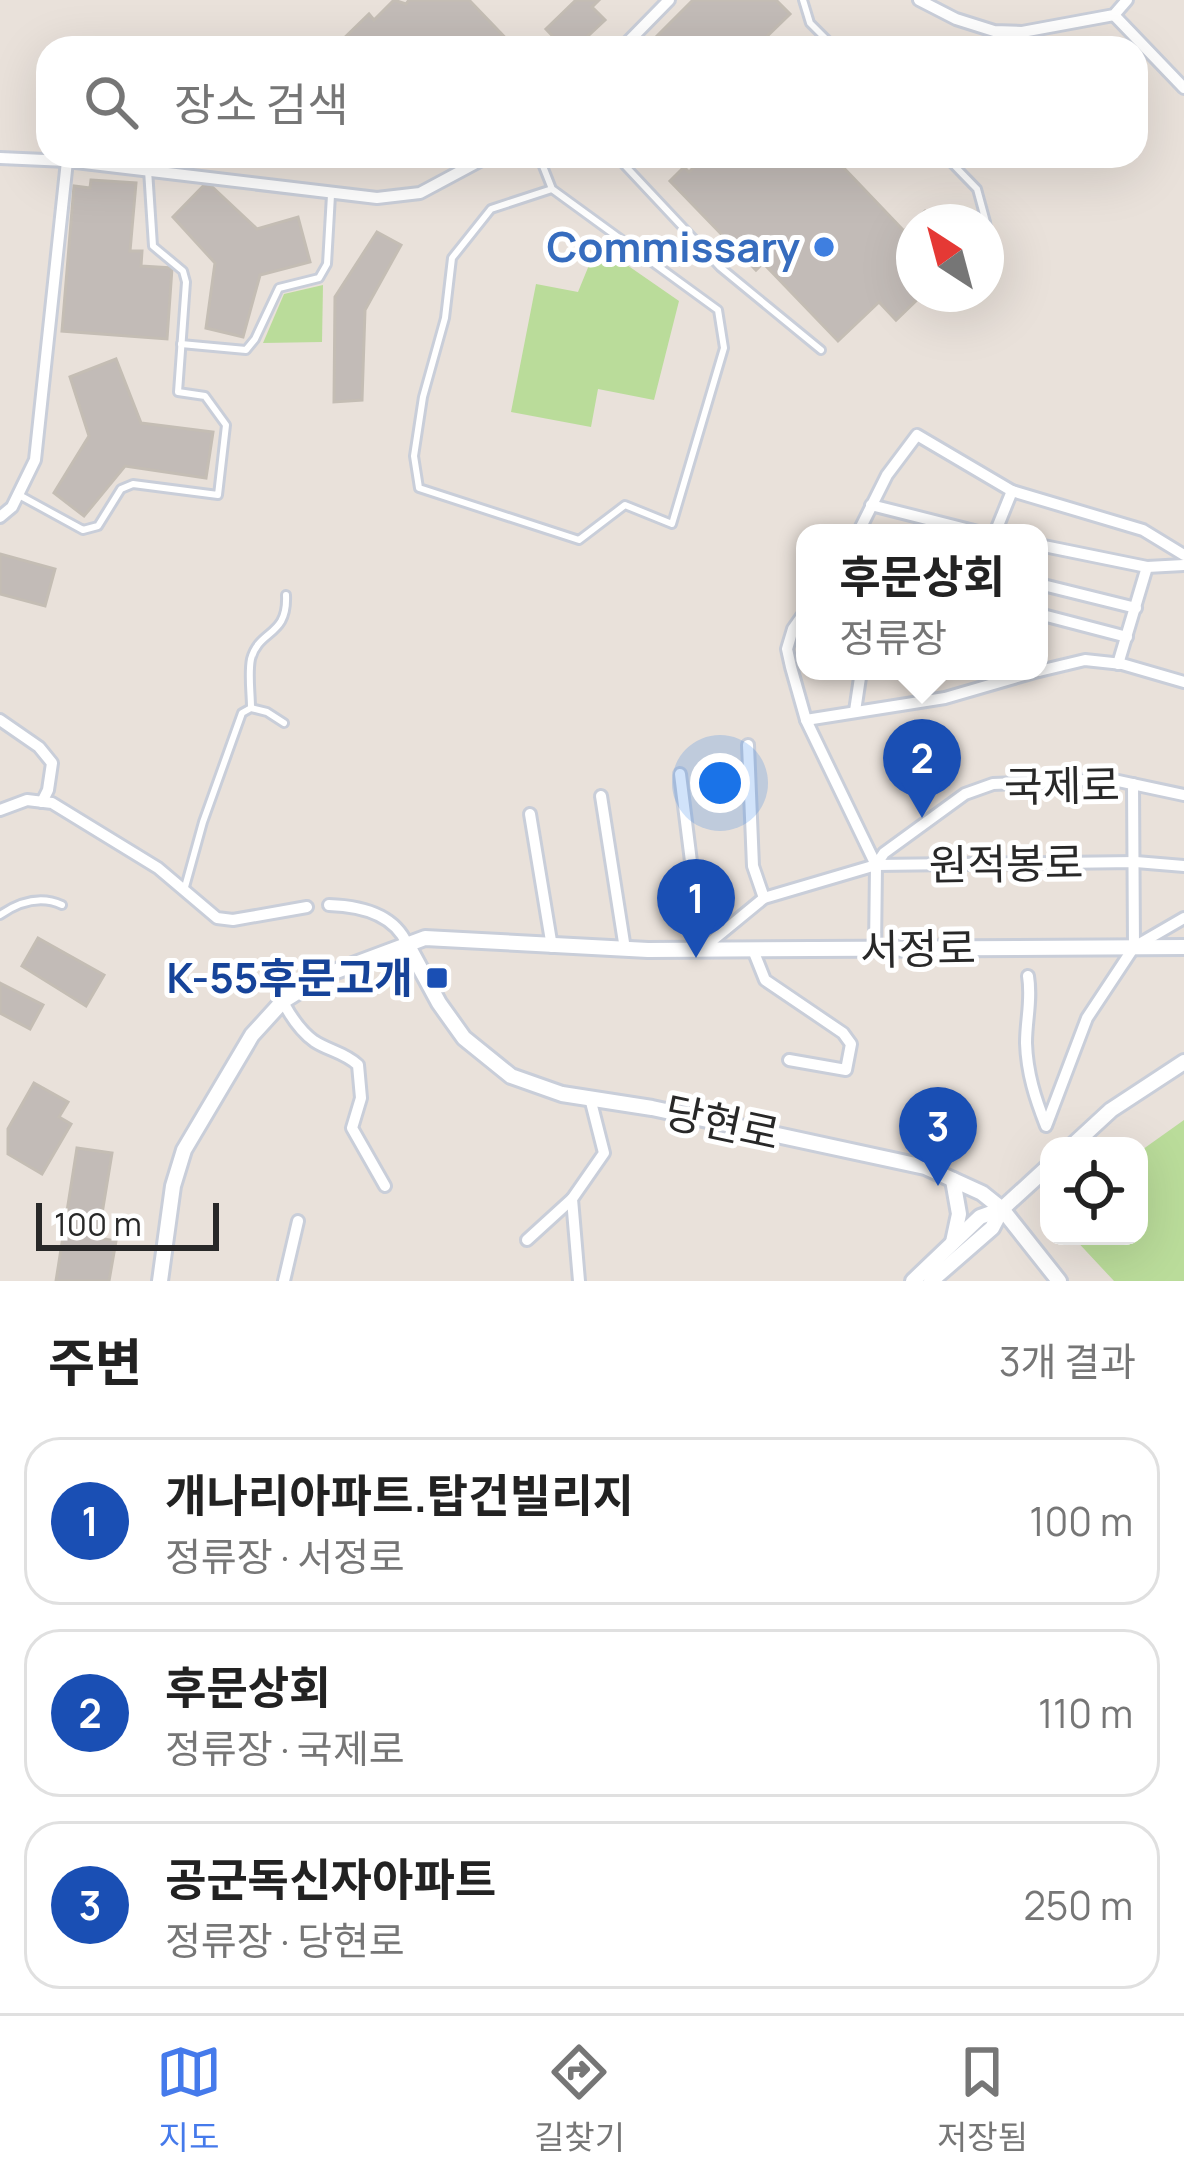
<!DOCTYPE html>
<html lang="ko">
<head>
<meta charset="utf-8">
<style>
	:root { --surface:#fff; --page:#f6f6f6; --text:#222; --muted:#767676; --line:#e0e0e0; --accent:#457aeb }
	body { margin:0; font-family:Manrope,"Noto Sans KR",sans-serif; background:var(--page); color:var(--text) }
	.controls { position:absolute; right:36px; bottom:36px; display:grid; overflow:hidden; border-radius:24px; box-shadow:0 12px 48px #0002 }
	.controls button { width:108px; height:108px; display:grid; place-items:center; padding:0; border:0; border-bottom:3px solid var(--line); background:var(--surface); color:var(--text); font:60px sans-serif }
	.compass { position:absolute; left:896px; top:204px; width:108px; height:108px; border-radius:50%; background:var(--surface); box-shadow:0 12px 48px #0002; rotate:324deg }
	.scale { position:absolute; left:36px; bottom:30px; width:183px; box-sizing:border-box; padding-left:12px; border:6px solid #282828; border-top:0; font-size:33px; line-height:42px; white-space:nowrap; color:#282828; -webkit-text-stroke:9px #fff; paint-order:stroke }
	.you { position:absolute; left:720px; top:783px; width:42px; height:42px; margin:-30px; border:9px solid #fff; border-radius:50%; background:#1a73e8; box-shadow:0 0 0 18px #1a73e833 }
	.badge { display:grid; place-items:center; width:78px; height:78px; border-radius:50%; background:var(--accent); color:#fff; font-size:39px; font-weight:700 }
	.pin { position:absolute; translate:-50% -99px; filter:drop-shadow(0 3px 6px #0008) }
	.pin::after { content:''; position:absolute; top:63px; width:42px; height:36px; background:inherit; clip-path:polygon(0 0,100% 0,50% 100%) }
	.popup { position:absolute; left:796px; top:524px; width:252px; height:156px; box-sizing:border-box; display:grid; place-content:center; border-radius:24px; background:var(--surface); filter:drop-shadow(0 3px 9px #0005); font-size:39px; white-space:nowrap; color:var(--muted) }
	.popup b { font-size:45px; color:var(--text) }
	.popup::after { content:''; position:absolute; left:50%; top:100%; margin-left:-24px; border:24px solid transparent; border-top-color:var(--surface) }
	.list { margin:0; padding:0; list-style:none }
	h2 { display:flex; justify-content:space-between; align-items:center; height:156px; margin:0; padding:0 48px; font-size:51px }
	h2 small { font-size:39px; font-weight:400; color:var(--muted) }
	.list li { display:grid; grid-template-columns:78px 1fr auto; gap:36px; align-items:center; box-sizing:border-box; height:168px; margin:0 24px 24px; padding:0 24px; border:3px solid var(--line); border-radius:36px }
	.list b { display:block; font-size:45px; white-space:nowrap }
	.list p { margin:0; font-size:39px; white-space:nowrap; color:var(--muted) }
	.list em { font-size:39px; font-style:normal; color:var(--muted) }
	.icon { flex:none; width:66px; height:66px; fill:none; stroke:currentColor; stroke-width:2; stroke-linecap:round; stroke-linejoin:round }
	.map { position:relative; flex:none; width:1184px; height:1281px; overflow:hidden }
	.search { position:absolute; background:var(--surface); box-shadow:0 12px 48px #0002; left:36px; right:36px; top:36px; height:132px; display:flex; align-items:center; gap:30px; box-sizing:border-box; padding:0 42px; border-radius:36px; color:var(--muted); font-size:45px }
	.sheet { height:732px; background:var(--surface) }
	nav { display:flex; justify-content:space-around; align-items:center; box-sizing:border-box; height:168px; border-top:3px solid var(--line); background:var(--surface); font-size:33px; color:var(--muted) }
	nav a { display:grid; justify-items:center; gap:6px }
	nav .on { color:var(--accent) }
	.map>svg:first-child { display:block }
</style>
</head>
<body>
<div class="map">
<svg width="1184" height="1281" viewBox="0 0 1184 1281">
	<rect width="100%" height="100%" fill="#e9e1da"/>
	<g fill="#badc9a">
		<path d="M594 253 627 265 679 301 654 400 598 389 591 427 511 412 536 284 578 292Z"/>
		<path d="M323 285 322 342 263 343 284 294Z"/>
		<path d="M1184 1120V1281H1114L1072 1236H1139V1152Z"/>
	</g>
	<g fill="#c2bbb7" stroke="#c4bdb4" stroke-width="3">
		<path d="M394 0 406 4 409 0H469L515 48H429L422 41 414 48H334L369 14 374 20Z"/>
		<path d="M576 0H599L592 7 605 20 575 48H564L546 29Z"/>
		<path d="M693 0H776L790 14 755 48H645Z"/>
		<path d="M705 156H850L841 165 904 231 925 211 936 222H914V294H923L896 320 879 302 838 341 763 263 756 270 670 181 684 167 689 172Z"/>
		<path d="M91 180 136 183 130 251H142L141 266 172 268 167 339 62 331 74 186 90 188Z"/>
		<path d="M207 182 257 229 298 217 310 262 260 275 243 337 206 328 215 263 173 217Z"/>
		<path d="M377 232 401 245 365 310 362 400 334 402 335 297Z"/>
		<path d="M116 359 141 423 213 432 206 478 125 466 84 516 54 493 89 436 70 377Z"/>
		<path d="M0 554 55 569 45 606 0 594Z"/>
		<path d="M38 938 104 975 86 1006 22 966Z"/>
		<path d="M0 983 43 1005 30 1029 0 1013Z"/>
		<path d="M34 1083 68 1102 59 1117 71 1124 42 1174 8 1154V1129Z"/>
		<path d="M77 1148 112 1153 98 1238 116 1241 109 1281H56Z"/>
	</g>
	<g fill="none" stroke-linecap="round" stroke-linejoin="round">
		<defs>
			<g id="service">
				<path d="M803 0 810 23 835 48"/>
				<path d="M539 156 552 189 718 310 724 348 672 524 625 505 579 540 419 488 414 456 423 397 445 318 452 258 491 209 552 189"/>
				<path d="M616 156 720 267 821 350"/>
				<path d="M945 156 977 189 986 222"/>
				<path d="M986 223 996 259"/>
				<path d="M181 344 246 350 255 339 279 288 319 278 327 264 331 195"/>
				<path d="M19 495 83 530 98 526 121 489 133 484 218 495 226 425 205 396 178 392 186 282 183 271 153 246 148 170"/>
				<path d="M251 708C251 693 248 674 251 659 259 629 288 637 286 595"/>
				<path d="M185 887 203 822 242 713 251 708 267 712 284 723"/>
				<path d="M0 915C19 902 40 895 62 905"/>
			</g>
			<g id="minor">
				<path d="M919 0 956 19 994 31 1022 32 1114 15 1127 0"/>
				<path d="M1114 15 1184 88"/>
				<path d="M622 48 669 0"/>
				<path d="M0 158 67 161 377 198 420 193 489 156"/>
				<path d="M871 505 982 533"/>
				<path d="M0 517 12 507 35 460 67 161"/>
				<path d="M858 533 887 475 917 435 1012 491 1143 530 1184 555"/>
				<path d="M995 533 1012 491"/>
				<path d="M1039 545 1147 567 1184 565"/>
				<path d="M1039 584 1136 608"/>
				<path d="M805 612 793 629 787 649 791 667 806 720 876 865 875 950"/>
				<path d="M1039 614 1127 637"/>
				<path d="M1118 664 1147 567"/>
				<path d="M1039 671 1085 660 1122 664 1184 682"/>
				<path d="M855 711 861 671"/>
				<path d="M0 720 39 747 52 763 48 790 42 802"/>
				<path d="M806 720 945 698 1038 671"/>
				<path d="M748 745 753 866 764 898"/>
				<path d="M680 774 702 949"/>
				<path d="M1133 784 1134 947"/>
				<path d="M601 796 625 949"/>
				<path d="M0 810 27 800 52 803 158 868 217 918 233 920 307 907"/>
				<path d="M530 814 552 947"/>
				<path d="M876 865 1136 862 1184 866"/>
				<path d="M329 905C361 906 394 914 407 944"/>
				<path d="M702 949 764 898 876 865 884 853 965 794 993 784 1109 779 1184 795"/>
				<path d="M753 950 765 980 843 1033 851 1044 846 1070 789 1060"/>
				<path d="M1028 976C1032 1000 1026 1019 1026 1043 1027 1073 1035 1098 1046 1126L1087 1018 1134 947 1184 918"/>
				<path d="M283 1002C291 1017 300 1031 314 1041 329 1051 344 1052 358 1065L361 1098 352 1128 385 1186"/>
				<path d="M527 1240 572 1199"/>
				<path d="M284 1281 298 1221"/>
				<path d="M579 1281 572 1199 604 1153 590 1098"/>
			</g>
			<g id="tertiary">
				<path d="M407 944 439 1003 464 1038 511 1076 562 1094 652 1108 925 1167 982 1193 1002 1209 1059 1281"/>
				<path d="M1072 1146 1111 1110 1184 1062"/>
				<path d="M953 1242 959 1214 953 1180"/>
				<path d="M160 1281 173 1186 184 1150 252 1035 283 1001 323 976 425 938 648 950 1184 947"/>
				<path d="M913 1281 980 1217 1002 1209"/>
				<path d="M931 1281 992 1228 1002 1209 1049 1166"/>
			</g>
		</defs>
		<use href="#service" stroke="#c9ced9" stroke-width="12"/>
		<use href="#minor" stroke="#c9ced9" stroke-width="16"/>
		<use href="#tertiary" stroke="#c9ced9" stroke-width="20"/>
		<use href="#service" stroke="#fff" stroke-width="6"/>
		<use href="#minor" stroke="#fff" stroke-width="10"/>
		<use href="#tertiary" stroke="#fff" stroke-width="14"/>
	</g>
	<circle fill="#3f7fe0" stroke="#fff" stroke-width="4.5" cx="824" cy="247" r="12"/>
	<rect fill="#1a4fb4" stroke="#fff" stroke-width="4.5" x="425" y="966" width="24" height="24" rx="6"/>
	<g text-anchor="middle" stroke-width="10" stroke-linejoin="round" paint-order="stroke">
		<g font-size="42" font-weight="bold" fill="#366cbe" stroke="#fff" text-anchor="end">
			<text x="800" y="262">Commissary</text>
		</g>
		<g font-size="42" fill="#282828" stroke="#fff">
			<text transform="translate(1062 786) rotate(-1)" y="15">국제로</text>
			<text transform="translate(1006 864) rotate(-1)" y="15">원적봉로</text>
			<text transform="translate(918 949) rotate(-1)" y="15">서정로</text>
			<text transform="translate(722 1123) rotate(12)" y="15">당현로</text>
		</g>
		<g font-size="42" font-weight="bold" fill="#164399" stroke="#fff" text-anchor="end">
			<text x="413" y="993">K-55후문고개</text>
		</g>
	</g>
</svg>
<div class="controls">
<button><svg class="icon" aria-label="locate" viewBox="0 0 24 24"><circle cx="12" cy="12" r="6"/><path d="M12 2v4M12 18v4M2 12h4M18 12h4"/></svg></button>
</div>
<svg class="compass" viewBox="-18 -18 36 36"><path d="M0-13l5 13h-10z" fill="#e53935"/><path d="M0 13l5-13h-10z" fill="#767676"/></svg>
<div class="scale">100 m</div>
<div class="you"></div>
<div class="pin badge" style="left:696px;top:958px;background:#1a4fb4">1</div>
<div class="pin badge" style="left:922px;top:818px;background:#1a4fb4">2</div>
<div class="popup"><b>후문상회</b>정류장</div>
<div class="pin badge" style="left:938px;top:1186px;background:#1a4fb4">3</div>
<div class="search"><svg class="icon" aria-label="search" viewBox="0 0 24 24"><circle cx="10" cy="10" r="6"/><path d="M15 15l6 6"/></svg>장소 검색</div>
</div>
<section class="sheet">
<h2>주변<small>3개 결과</small></h2>
<ul class="list">
<li><span class="badge" style="background:#1a4fb4">1</span><div><b>개나리아파트.탑건빌리지</b><p>정류장 · 서정로</p></div><em>100 m</em></li>
<li><span class="badge" style="background:#1a4fb4">2</span><div><b>후문상회</b><p>정류장 · 국제로</p></div><em>110 m</em></li>
<li><span class="badge" style="background:#1a4fb4">3</span><div><b>공군독신자아파트</b><p>정류장 · 당현로</p></div><em>250 m</em></li>
</ul>
</section>
<nav>
<a class="on"><svg class="icon" aria-label="map" viewBox="0 0 24 24"><path d="M3 6l6-2 6 2 6-2v14l-6 2-6-2-6 2zM9 4v14M15 6v14"/></svg>지도</a>
<a><svg class="icon" aria-label="directions" viewBox="0 0 24 24"><path d="M12 3l9 9-9 9-9-9zM9 14v-3h6M13 9l2 2-2 2"/></svg>길찾기</a>
<a><svg class="icon" aria-label="saved" viewBox="0 0 24 24"><path d="M7 4h10v16l-5-4-5 4z"/></svg>저장됨</a>
</nav>
</body>
</html>
